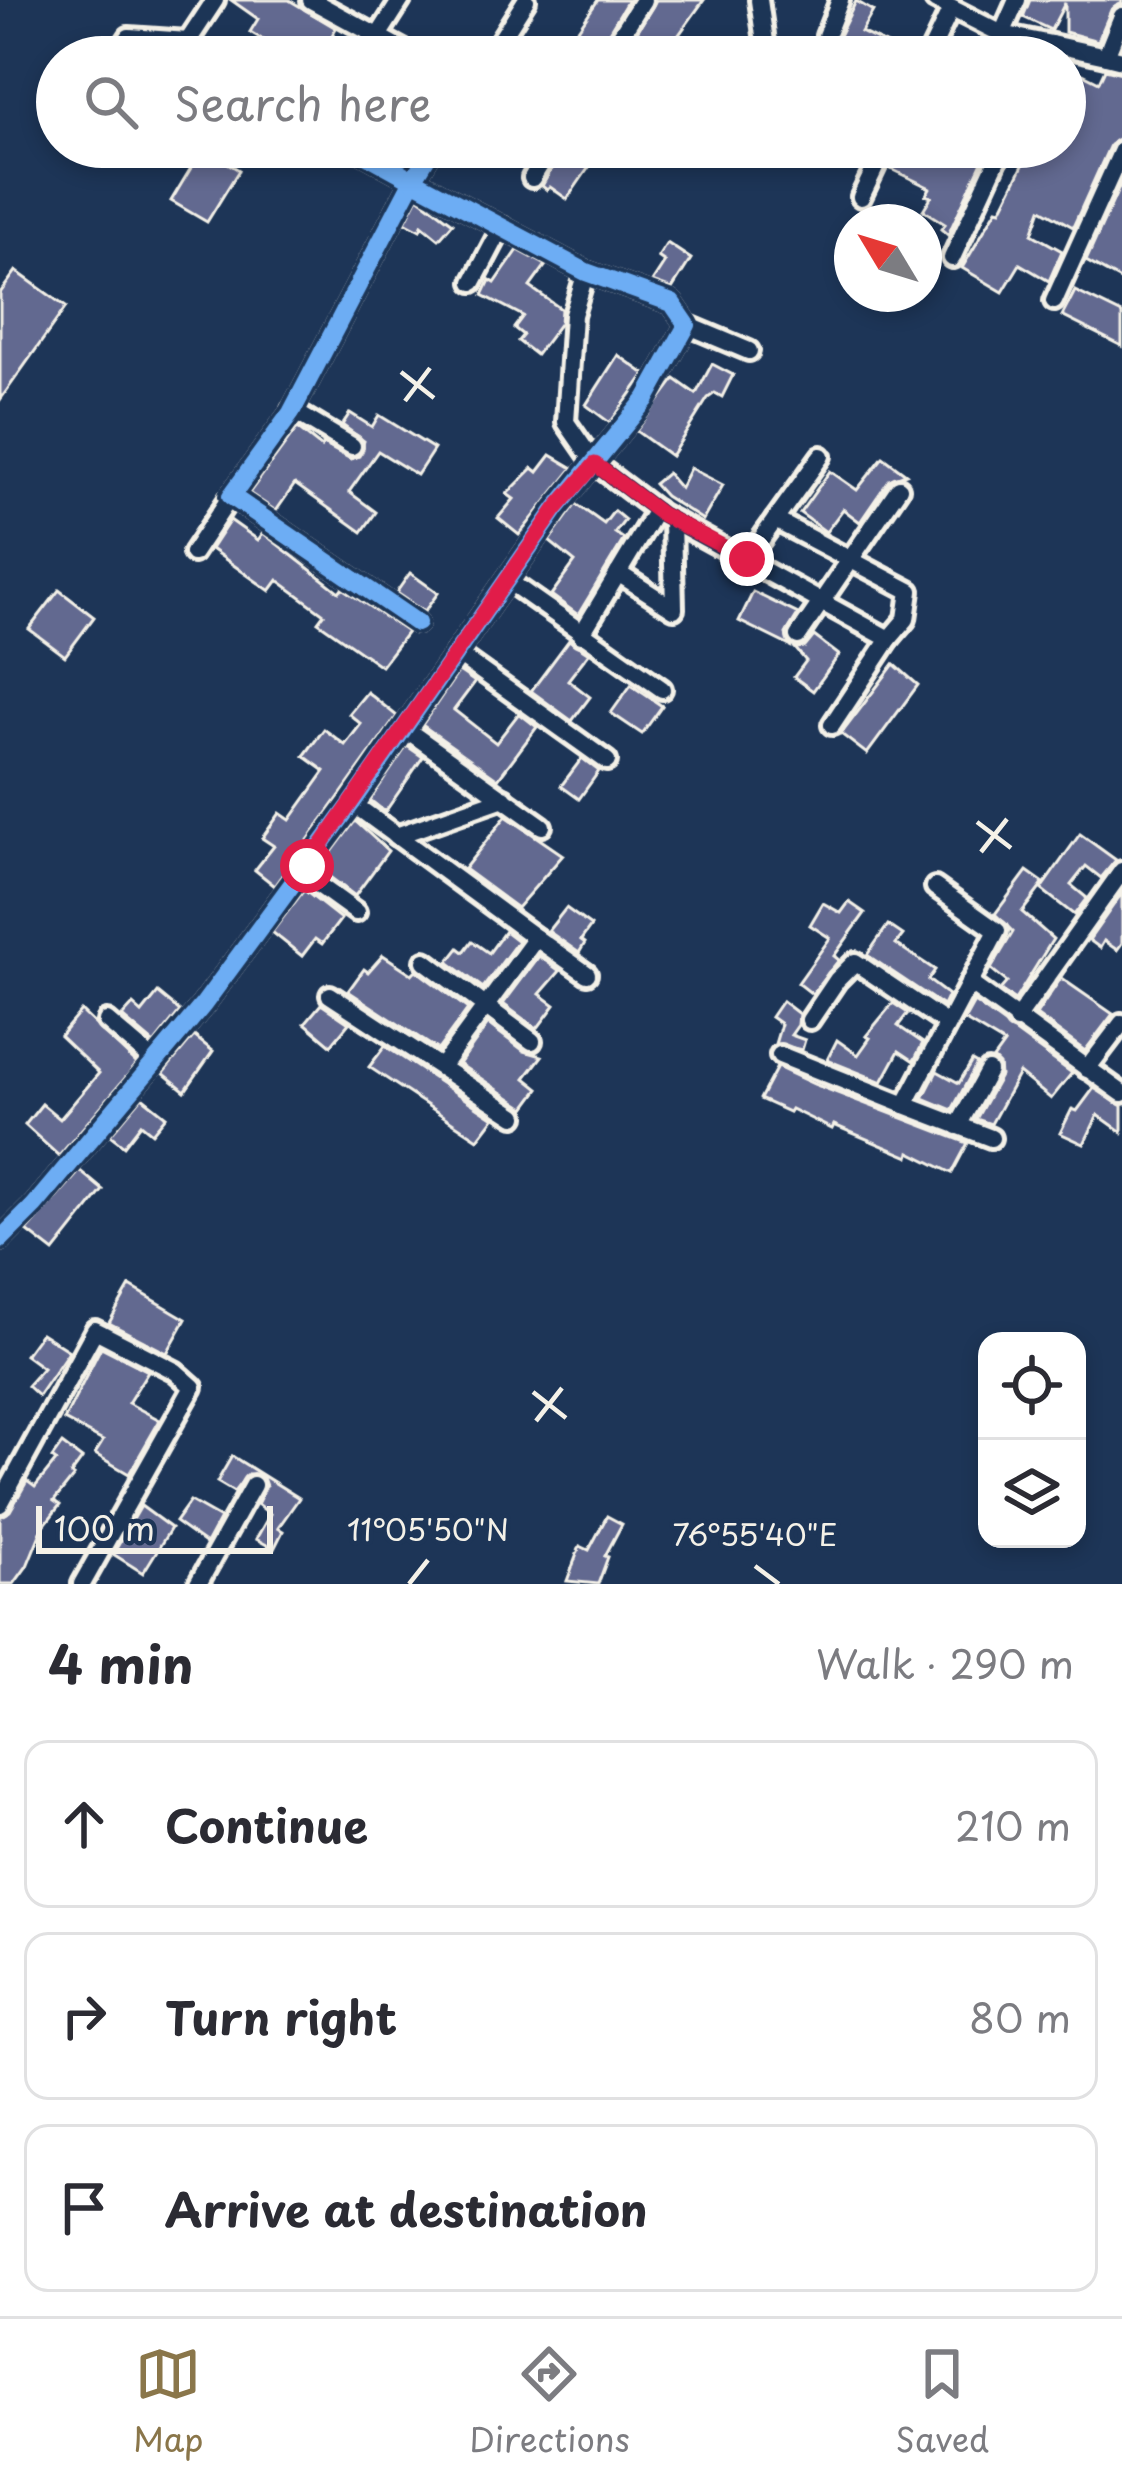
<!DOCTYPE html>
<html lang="en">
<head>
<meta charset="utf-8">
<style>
	:root { --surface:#fff; --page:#f2f2f3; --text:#2b2b33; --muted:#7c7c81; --line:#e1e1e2; --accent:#8a764a }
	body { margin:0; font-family:"Playpen Sans",sans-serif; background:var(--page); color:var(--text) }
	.controls { position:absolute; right:36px; bottom:36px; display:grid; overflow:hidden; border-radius:24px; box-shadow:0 6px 18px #0003 }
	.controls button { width:108px; height:108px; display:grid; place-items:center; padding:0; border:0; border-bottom:3px solid var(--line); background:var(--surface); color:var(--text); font:60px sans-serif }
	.compass { position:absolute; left:834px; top:204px; width:108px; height:108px; border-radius:50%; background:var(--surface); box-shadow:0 6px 18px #0003; rotate:308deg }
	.scale { position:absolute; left:36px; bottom:30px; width:237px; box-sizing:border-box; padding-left:12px; border:6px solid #f4f1e8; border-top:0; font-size:33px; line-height:42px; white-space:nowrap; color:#f4f1e8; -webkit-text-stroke:9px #1d3557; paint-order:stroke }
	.stop { position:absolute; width:36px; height:36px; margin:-27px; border:9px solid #e11d48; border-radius:50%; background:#fff }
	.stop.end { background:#e11d48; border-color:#fff; box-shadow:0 3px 12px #0008 }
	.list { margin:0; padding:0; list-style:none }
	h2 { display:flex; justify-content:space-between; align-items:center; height:156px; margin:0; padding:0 48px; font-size:51px }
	h2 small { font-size:39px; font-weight:400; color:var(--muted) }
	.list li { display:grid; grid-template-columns:78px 1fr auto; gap:36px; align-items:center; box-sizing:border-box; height:168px; margin:0 24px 24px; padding:0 24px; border:3px solid var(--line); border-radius:24px }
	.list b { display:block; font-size:45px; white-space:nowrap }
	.list em { font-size:39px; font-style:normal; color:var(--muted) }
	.icon { flex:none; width:66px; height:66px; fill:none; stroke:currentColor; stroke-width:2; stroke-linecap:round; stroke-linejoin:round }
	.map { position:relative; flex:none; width:1122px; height:1584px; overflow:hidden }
	.search { position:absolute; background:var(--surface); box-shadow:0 6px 18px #0003; left:36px; right:36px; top:36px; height:132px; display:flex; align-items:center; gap:30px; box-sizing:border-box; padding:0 42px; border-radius:66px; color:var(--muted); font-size:45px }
	.sheet { height:732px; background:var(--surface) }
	nav { display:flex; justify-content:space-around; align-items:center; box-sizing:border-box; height:168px; border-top:3px solid var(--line); background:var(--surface); font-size:33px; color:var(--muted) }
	nav a { display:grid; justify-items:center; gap:6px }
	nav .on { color:var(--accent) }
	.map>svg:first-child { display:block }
</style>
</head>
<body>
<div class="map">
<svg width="1122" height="1584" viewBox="0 0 1122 1584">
	<rect width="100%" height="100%" fill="#1d3557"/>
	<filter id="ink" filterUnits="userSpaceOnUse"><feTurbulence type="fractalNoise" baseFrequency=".00833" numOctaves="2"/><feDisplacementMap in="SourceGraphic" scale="24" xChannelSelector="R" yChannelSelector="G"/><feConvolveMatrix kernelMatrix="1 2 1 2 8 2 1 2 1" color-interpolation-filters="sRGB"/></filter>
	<g filter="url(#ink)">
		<g fill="#626990" stroke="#f4f1e8" stroke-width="3">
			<path d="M231 0H289L336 28 330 39 372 57H302L278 40 274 46 250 32 258 19Z"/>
			<path d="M598 0H628L594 57H559Z"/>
			<path d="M656 0H704L663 57H622Z"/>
			<path d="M1030 0H1122V3L1111 10 1098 41 1065 32V3L1051 30 1023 17Z"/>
			<path d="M856 1 873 11 861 32 913 57H851L833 48Z"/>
			<path d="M1065 65 1099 82 1105 69 1122 73V137L1110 145 1073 227 1041 209 1032 234 1062 251 1049 281 1020 264 1003 292 962 268 997 209 1001 210 1032 147H1065Z"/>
			<path d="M564 147H603L567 199 550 187 547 190 542 186Z"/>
			<path d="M898 147H989L948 235 941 229 945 224 923 210 931 197 926 195 930 188 889 168Z"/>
			<path d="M203 148 239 170 207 222 171 201Z"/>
			<path d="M1122 181V281L1086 261Z"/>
			<path d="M418 197 453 223 439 239 422 225 420 230 405 222Z"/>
			<path d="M667 243 691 259 672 289 652 282 665 262 658 257Z"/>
			<path d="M518 250 546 265 530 287 561 309 560 323 536 355 518 341 523 335 514 328 523 316 483 295 490 280 495 283Z"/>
			<path d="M16 271 66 307 0 400V293Z"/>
			<path d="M1075 291 1122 314V346L1062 316Z"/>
			<path d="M618 355 645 374 610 423 586 405Z"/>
			<path d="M712 364 733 375 722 397 715 393 708 398 671 456 636 431 675 379 696 394Z"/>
			<path d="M350 413 372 427 379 415 434 449 417 475 378 451 349 492 376 512 362 532 295 484 276 511 249 493 297 428 321 447 323 444 351 459 359 456 364 441 342 425Z"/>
			<path d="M551 455 573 468 519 535 498 518 514 499 507 494 533 468 538 472Z"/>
			<path d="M883 457 906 474 889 480 860 522 843 509 826 532 800 513 830 471 857 490Z"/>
			<path d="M690 468 723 485 703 520 665 496 654 484 667 473 680 488Z"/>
			<path d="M576 504 604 524 614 511 625 520 615 533 624 539 578 615 551 595 575 562 549 541Z"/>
			<path d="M230 520 258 540 263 533 339 592 342 588 407 632 381 666 318 622 324 614 278 580 270 591 211 549Z"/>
			<path d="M410 573 438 593 424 612 396 593Z"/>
			<path d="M59 590 94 617 65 656 29 629Z"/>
			<path d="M753 592 798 614 786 634 790 646 739 621Z"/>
			<path d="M814 636 839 655 813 691 794 677 806 661 795 648 805 647Z"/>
			<path d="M569 640 589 653 568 680 590 697 572 721 531 691Z"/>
			<path d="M894 664 918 685 867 754 841 734Z"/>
			<path d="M459 671 475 682 454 710 496 743 519 713 537 727 498 779 422 725Z"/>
			<path d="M631 685 662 706 642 734 611 713Z"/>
			<path d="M367 692 397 716 275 886 255 870 274 846 262 838 280 813 290 820 325 771 304 756 324 729 345 745 361 724 349 714Z"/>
			<path d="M407 746 423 757 385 812 370 800Z"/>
			<path d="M582 758 599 771 579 799 561 786Z"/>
			<path d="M506 816 563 855 517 908 464 869Z"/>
			<path d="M355 821 388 851 355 896 319 869Z"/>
			<path d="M1080 834 1116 860 1101 878 1086 866 1071 885 1087 898 1074 915 1041 889Z"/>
			<path d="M1027 871 1044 883 1022 912 1053 939 1015 1000 1000 990 1007 982 991 969 1013 932 995 914Z"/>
			<path d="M304 890 341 919 322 944 315 939 302 956 272 932Z"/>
			<path d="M1122 893V943L1117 950 1104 941 1100 948 1089 940Z"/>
			<path d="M849 902 865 913 834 956 839 960 812 994 798 983 830 938 810 925 823 903 841 913Z"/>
			<path d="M566 908 591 926 581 940 585 943 579 953 548 931Z"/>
			<path d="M888 925 903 935 896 944 935 970 928 980 948 995 943 1006 867 955Z"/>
			<path d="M505 931 518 941 483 988 448 962 459 948 464 952 472 941 489 953Z"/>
			<path d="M383 955 412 974 416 970 468 1009 438 1050 348 991 364 969 368 972Z"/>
			<path d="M539 956 560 971 540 994 555 1005 537 1029 503 1004Z"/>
			<path d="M1061 978 1113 1014 1085 1051 1036 1015Z"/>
			<path d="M158 993 180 1011 154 1044 122 1017 133 1005 142 1013Z"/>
			<path d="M782 1001 799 1014 798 1025 791 1035 805 1040 802 1050 775 1044 781 1024 771 1017Z"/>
			<path d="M974 1002 1072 1073 1051 1099 1019 1073 991 1124 976 1119 1000 1076 999 1065 993 1059 1004 1044 964 1020Z"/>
			<path d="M893 1003 908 1013 898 1026 923 1043 914 1061 899 1051 882 1082 827 1060 837 1040 858 1055 870 1038 866 1036Z"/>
			<path d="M321 1004 349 1023 331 1045 305 1023Z"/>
			<path d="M81 1011 137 1064 59 1156 25 1125 42 1104 60 1119 99 1073 60 1036Z"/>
			<path d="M488 1024 524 1051 542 1056 525 1078 539 1089 525 1108 459 1064Z"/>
			<path d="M194 1036 213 1051 185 1091 163 1073Z"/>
			<path d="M385 1046 494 1118 478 1139 369 1067Z"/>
			<path d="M972 1061 977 1064 952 1110 923 1098 937 1071 959 1083Z"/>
			<path d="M777 1067 814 1084 968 1143 952 1173 910 1152 909 1157 834 1125 832 1129 791 1109 789 1112 760 1099Z"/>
			<path d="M1094 1088 1122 1106V1132L1098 1115 1084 1144 1060 1133 1072 1109 1077 1111Z"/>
			<path d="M142 1097 166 1116 152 1133 141 1124 124 1146 110 1135Z"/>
			<path d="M80 1171 103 1190 54 1252 27 1231Z"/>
			<path d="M130 1286 186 1319 167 1353 109 1323Z"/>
			<path d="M41 1333 69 1351 38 1396 27 1386 43 1368 25 1355Z"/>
			<path d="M101 1347 148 1371 128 1403 160 1420 129 1474 95 1454 103 1441 64 1420Z"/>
			<path d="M62 1444 82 1459 71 1474 74 1476 54 1501 60 1505 43 1527 27 1566 14 1584H0V1517L10 1511 27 1481 35 1487 56 1461 52 1458Z"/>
			<path d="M232 1456 299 1498 278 1528 283 1531 274 1549 256 1539 270 1514 257 1504 266 1486 263 1478 248 1474 234 1492 217 1482Z"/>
			<path d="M190 1501 220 1518 206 1544 175 1522Z"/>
			<path d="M141 1506 171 1528 143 1573 113 1554Z"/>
			<path d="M607 1516 622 1524 605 1556 608 1557 598 1584 567 1581 580 1546 589 1550Z"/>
		</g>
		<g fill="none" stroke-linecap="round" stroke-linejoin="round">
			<defs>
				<g id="minor">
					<path d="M311 0 416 57"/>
					<path d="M759 0 766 49 762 57"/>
					<path d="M935 0 1002 34 1051 44"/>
					<path d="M1122 16 1106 56 1122 60"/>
					<path d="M1002 34 1017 0"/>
					<path d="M378 36 401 0"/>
					<path d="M826 36 840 0"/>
					<path d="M188 41 215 0"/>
					<path d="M116 57 129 37 188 41 189 57"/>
					<path d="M490 57 526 0"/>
					<path d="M607 57 643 0"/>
					<path d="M928 57 951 9"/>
					<path d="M1045 57 1051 44 1106 56"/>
					<path d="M353 147 413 180 291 413 231 496 417 623"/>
					<path d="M532 178 551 147"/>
					<path d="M861 197 885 147"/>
					<path d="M952 258 1003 147"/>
					<path d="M586 272 573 315 566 422 595 464 661 514 889 639 832 725"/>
					<path d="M473 282 502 227"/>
					<path d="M1054 301 1122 150"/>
					<path d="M687 325 749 351"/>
					<path d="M292 410 352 446"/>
					<path d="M775 520 910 591 906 619 889 639"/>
					<path d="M193 553 231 496"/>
					<path d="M747 559 821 456"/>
					<path d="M618 573 674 609 672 520"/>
					<path d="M507 580 662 689"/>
					<path d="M581 635 656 510"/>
					<path d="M798 636 899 488"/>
					<path d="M456 653 607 761"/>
					<path d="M404 728 542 826"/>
					<path d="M352 803 536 938 441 1067"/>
					<path d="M396 836 504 798"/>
					<path d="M302 873 356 912"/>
					<path d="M536 938 587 974"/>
					<path d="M425 961 532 1041"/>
					<path d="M969 983 1122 1093"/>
					<path d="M330 995 515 1116"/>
					<path d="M810 1020 837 980 855 962 947 1024"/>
					<path d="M1016 1020 1122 871"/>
					<path d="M107 1021 155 1062"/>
					<path d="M780 1055 905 1105 997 931 935 887"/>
					<path d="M1087 1069 1122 1023"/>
					<path d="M905 1105 991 1138"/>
					<path d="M958 1126 988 1071"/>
					<path d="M0 1240 34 1206 203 1005 352 803 556 509 646 399 687 325 672 303 586 272 413 180 433 147"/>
					<path d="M0 1504 95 1330 175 1371 193 1387 82 1584"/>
					<path d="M198 1584 253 1485"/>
				</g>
			</defs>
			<use href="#minor" stroke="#f4f1e8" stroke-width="26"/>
			<use href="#minor" stroke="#1d3557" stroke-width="16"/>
			<defs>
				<g id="cycleway">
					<path d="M353 147 413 180 291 413 231 496 417 623"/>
					<path d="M0 1240 34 1206 203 1005 352 803 556 509 646 399 687 325 672 303 586 272 413 180 433 147"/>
				</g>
			</defs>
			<use href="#cycleway" stroke="#1d3557" stroke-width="26"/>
			<use href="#cycleway" stroke="#6dadf4" stroke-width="18"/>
		</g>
	</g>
	<g fill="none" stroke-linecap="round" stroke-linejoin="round" filter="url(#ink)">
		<path stroke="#e11d48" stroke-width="15" d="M307 866 556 509 595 464 661 514 747 559"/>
	</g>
	<path fill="none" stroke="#f4f1e8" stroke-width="4.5" d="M401 372 434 398M405 401 430 368M977 822 1011 848M981 852 1007 819M533 1392 566 1418M536 1421 562 1388M755 1566 779 1584M409 1584 428 1560"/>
	<g font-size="30" text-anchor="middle" fill="#f4f1e8" stroke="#1d3557" stroke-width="9" stroke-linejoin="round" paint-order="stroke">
		<text x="428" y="1541">11°05'50"N</text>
		<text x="755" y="1546">76°55'40"E</text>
	</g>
</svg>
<div class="controls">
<button><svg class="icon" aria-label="locate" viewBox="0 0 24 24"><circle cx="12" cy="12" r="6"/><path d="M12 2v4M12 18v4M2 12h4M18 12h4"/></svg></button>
<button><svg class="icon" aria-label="layers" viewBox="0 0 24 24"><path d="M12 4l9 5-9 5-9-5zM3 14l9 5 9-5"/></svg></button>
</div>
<svg class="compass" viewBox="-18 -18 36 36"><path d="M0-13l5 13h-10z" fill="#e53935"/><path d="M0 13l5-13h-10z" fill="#7c7c81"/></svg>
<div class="scale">100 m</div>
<div class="stop" style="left:307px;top:866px"></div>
<div class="stop end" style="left:747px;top:559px"></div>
<div class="search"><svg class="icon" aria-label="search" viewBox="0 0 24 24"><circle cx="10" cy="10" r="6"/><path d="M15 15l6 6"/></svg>Search here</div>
</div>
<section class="sheet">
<h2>4 min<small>Walk · 290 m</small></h2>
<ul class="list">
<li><svg class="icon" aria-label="ahead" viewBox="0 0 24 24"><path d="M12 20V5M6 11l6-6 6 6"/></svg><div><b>Continue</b></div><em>210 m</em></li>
<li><svg class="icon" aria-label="right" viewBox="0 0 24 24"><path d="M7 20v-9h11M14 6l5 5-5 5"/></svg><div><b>Turn right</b></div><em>80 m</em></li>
<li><svg class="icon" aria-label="arrive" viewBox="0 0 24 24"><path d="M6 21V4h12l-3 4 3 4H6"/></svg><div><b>Arrive at destination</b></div></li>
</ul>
</section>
<nav>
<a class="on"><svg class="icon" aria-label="map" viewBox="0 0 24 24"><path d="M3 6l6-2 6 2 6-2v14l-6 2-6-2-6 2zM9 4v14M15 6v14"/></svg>Map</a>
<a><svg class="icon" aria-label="directions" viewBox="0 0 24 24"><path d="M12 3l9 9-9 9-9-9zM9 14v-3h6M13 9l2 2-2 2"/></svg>Directions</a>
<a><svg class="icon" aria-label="saved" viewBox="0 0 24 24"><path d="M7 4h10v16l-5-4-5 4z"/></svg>Saved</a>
</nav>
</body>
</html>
